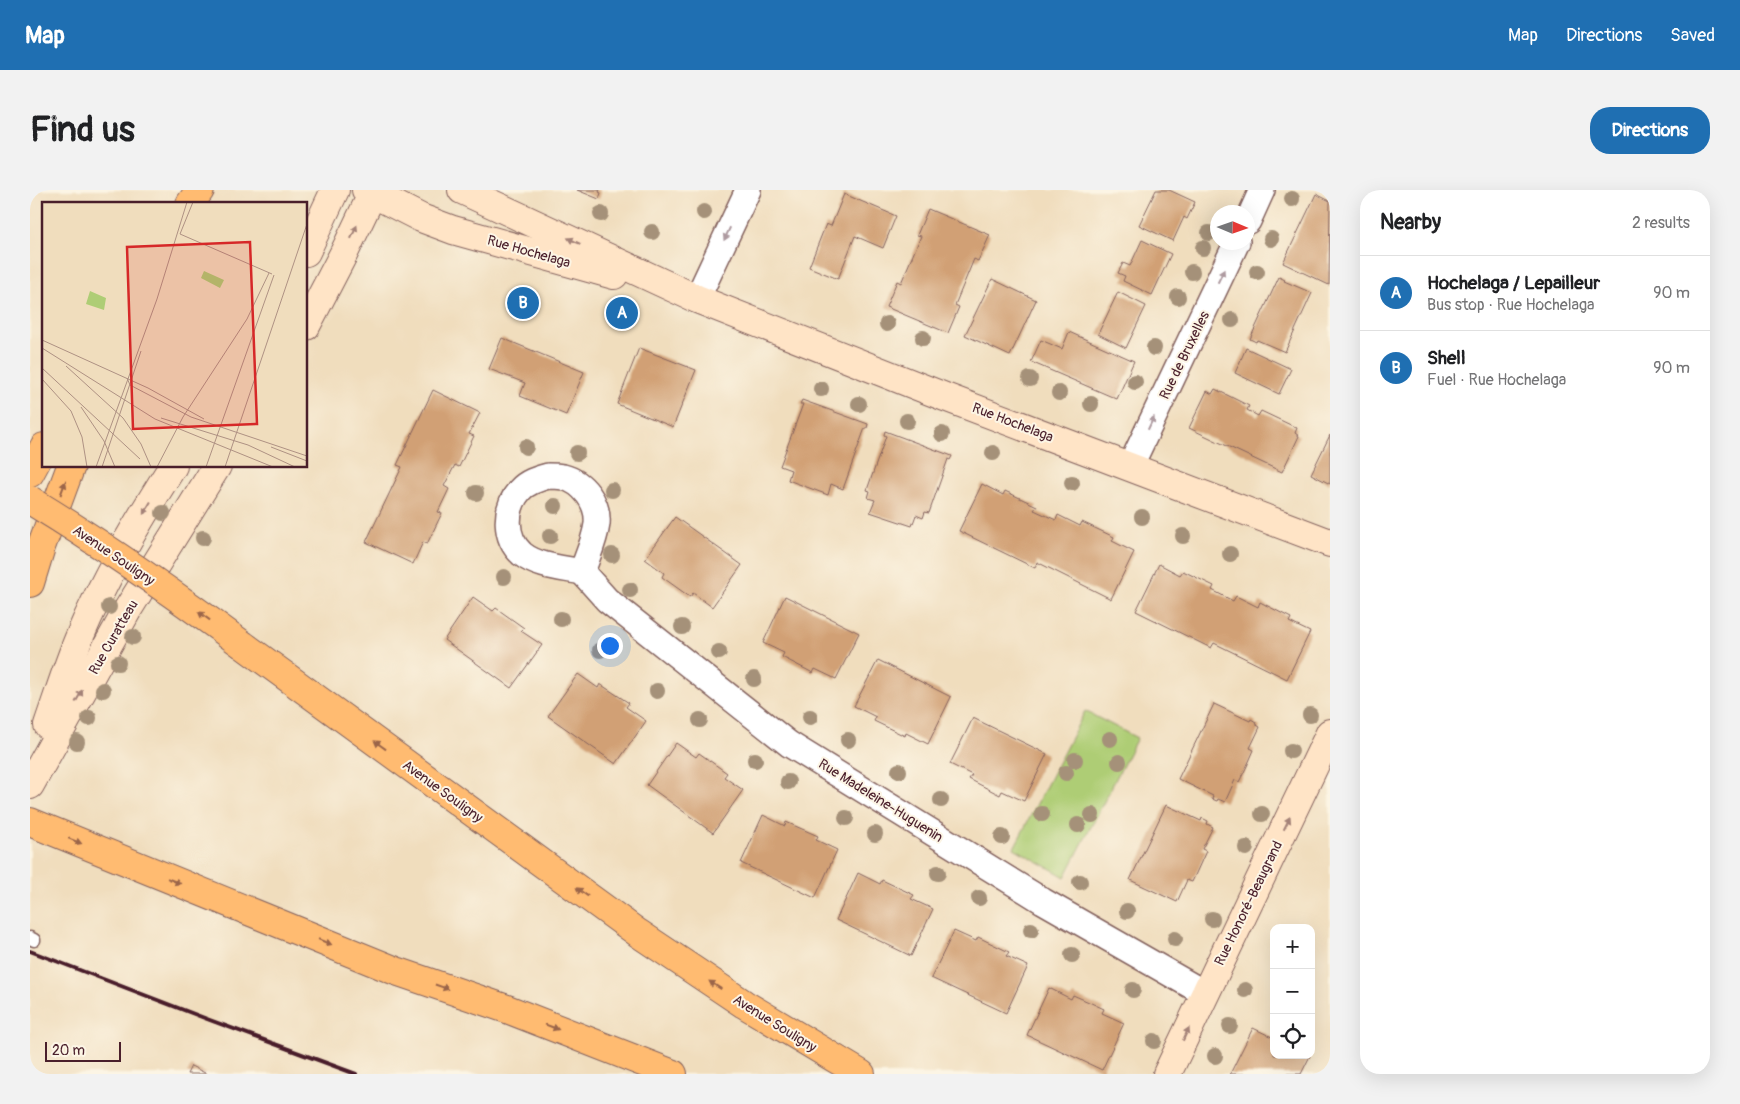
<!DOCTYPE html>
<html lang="en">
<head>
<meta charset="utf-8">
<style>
	:root { --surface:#fff; --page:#f2f2f2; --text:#202124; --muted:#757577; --line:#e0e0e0; --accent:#1f6fb2 }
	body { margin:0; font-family:Pangolin,sans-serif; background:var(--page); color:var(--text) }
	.controls { position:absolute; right:15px; bottom:15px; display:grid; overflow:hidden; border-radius:10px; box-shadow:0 5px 20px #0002 }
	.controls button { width:45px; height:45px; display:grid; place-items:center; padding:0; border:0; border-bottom:1px solid var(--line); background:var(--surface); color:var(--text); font:25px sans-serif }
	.compass { position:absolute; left:1180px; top:15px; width:45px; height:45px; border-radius:50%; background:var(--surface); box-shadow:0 5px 20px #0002; rotate:92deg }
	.scale { position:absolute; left:15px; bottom:12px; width:76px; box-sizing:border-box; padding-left:5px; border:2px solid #4a1f2b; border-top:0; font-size:14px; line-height:18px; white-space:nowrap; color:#4a1f2b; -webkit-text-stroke:4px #fcf5e5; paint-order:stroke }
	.you { position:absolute; left:579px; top:455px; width:18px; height:18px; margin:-12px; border:4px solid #fff; border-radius:50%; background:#1a73e8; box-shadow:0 0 0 8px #1a73e833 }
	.badge { display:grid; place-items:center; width:32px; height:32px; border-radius:50%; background:var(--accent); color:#fff; font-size:16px; font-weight:700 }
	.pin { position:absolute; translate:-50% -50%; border:2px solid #fff; box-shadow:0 1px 5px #0006 }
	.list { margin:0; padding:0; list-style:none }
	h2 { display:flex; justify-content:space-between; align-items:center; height:65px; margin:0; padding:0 20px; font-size:21px }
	h2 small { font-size:16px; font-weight:400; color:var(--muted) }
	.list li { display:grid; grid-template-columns:32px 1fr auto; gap:15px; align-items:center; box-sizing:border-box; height:75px; padding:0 20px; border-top:1px solid var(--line) }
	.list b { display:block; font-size:19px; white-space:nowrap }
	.list p { margin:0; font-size:16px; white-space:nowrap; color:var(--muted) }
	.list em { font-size:16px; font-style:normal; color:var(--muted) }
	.icon { flex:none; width:28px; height:28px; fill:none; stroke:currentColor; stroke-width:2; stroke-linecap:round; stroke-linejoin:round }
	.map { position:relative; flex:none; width:1300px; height:884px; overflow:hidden; border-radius:20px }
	header { display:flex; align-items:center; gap:30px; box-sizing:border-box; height:70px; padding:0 25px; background:var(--accent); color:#fff }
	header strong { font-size:24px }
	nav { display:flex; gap:28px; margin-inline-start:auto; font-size:18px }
	.intro { display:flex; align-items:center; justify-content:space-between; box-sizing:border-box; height:120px; padding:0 30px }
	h1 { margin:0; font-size:35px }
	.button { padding:12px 22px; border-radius:20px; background:var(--accent); color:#fff; font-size:18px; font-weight:700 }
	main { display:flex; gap:30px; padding:0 30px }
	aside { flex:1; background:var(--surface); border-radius:20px; box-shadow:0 5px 20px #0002 }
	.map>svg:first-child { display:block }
</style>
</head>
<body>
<header>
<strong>Map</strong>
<nav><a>Map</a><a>Directions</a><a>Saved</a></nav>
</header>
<div class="intro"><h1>Find us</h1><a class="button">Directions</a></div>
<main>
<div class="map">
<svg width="1300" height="884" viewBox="0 0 1300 884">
	<rect width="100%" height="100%" fill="#fcf5e5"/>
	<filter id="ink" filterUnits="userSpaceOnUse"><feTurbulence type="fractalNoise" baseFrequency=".02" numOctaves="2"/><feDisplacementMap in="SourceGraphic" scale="10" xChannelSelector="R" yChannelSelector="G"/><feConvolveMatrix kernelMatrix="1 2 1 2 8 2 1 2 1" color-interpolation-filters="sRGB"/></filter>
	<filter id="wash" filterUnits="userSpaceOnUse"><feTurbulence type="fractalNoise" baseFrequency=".0096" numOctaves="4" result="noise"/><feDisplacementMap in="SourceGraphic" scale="20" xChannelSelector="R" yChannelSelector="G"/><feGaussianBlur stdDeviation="1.12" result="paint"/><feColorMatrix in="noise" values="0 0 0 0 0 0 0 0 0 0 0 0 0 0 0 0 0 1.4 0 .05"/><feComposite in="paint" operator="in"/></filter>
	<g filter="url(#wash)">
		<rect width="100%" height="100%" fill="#f0ddbd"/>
		<path fill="#aecd75" stroke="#7c7650" d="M1055 521 1107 548 1035 687 984 658Z"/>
		<g id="blocks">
			<g fill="#d1a074">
				<path d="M547 0H570L569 2 571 3 569 9Z"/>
				<path d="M1126 0H1139L1165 12 1157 29 1154 27 1143 51 1109 35Z"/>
				<path d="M814 4 866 26 853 58 825 46 808 89 779 77 796 34 801 36Z"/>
				<path d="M1286 4 1300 11 1299 95 1253 73Z"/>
				<path d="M898 19 960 45 948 71 944 69 925 115 929 117 918 143 856 117 867 91 871 93 891 46 887 45Z"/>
				<path d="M1112 50 1141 64 1122 105 1093 91 1095 86 1088 83 1093 73 1100 76Z"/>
				<path d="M1249 87 1255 90 1254 91 1282 103 1255 162 1227 150 1226 152 1220 149Z"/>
				<path d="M962 89 1006 110 980 166 935 145Z"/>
				<path d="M1088 102 1116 116 1096 158 1068 144Z"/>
				<path d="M1039 142 1104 171 1087 209 1001 172 1011 150 1032 159Z"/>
				<path d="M472 148 554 182 536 225 490 206 495 193 459 179Z"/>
				<path d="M609 158 666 180 643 237 587 214Z"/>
				<path d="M1216 158 1261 179 1249 204 1205 183Z"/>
				<path d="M1185 199 1219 216 1217 220 1228 226 1231 221 1267 238 1265 243 1269 246 1252 282 1159 238 1177 201 1182 204Z"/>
				<path d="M403 200 450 223 439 244 444 246 429 277 425 275 414 296 419 299 408 322 412 323 397 354 393 352 383 374 336 352 372 277 367 275Z"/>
				<path d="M772 210 838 234 837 238H835L813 299 801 294 798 305 758 290 761 280 750 276 773 214H770Z"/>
				<path d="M855 241 922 266 920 270 918 269 899 323 895 322 893 328 886 325 882 336 840 322 845 310 838 308 840 301 837 300 856 246 854 245Z"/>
				<path d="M1300 245V294L1281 284Z"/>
				<path d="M952 294 973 305 975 301 1007 316 1004 320 1026 330 1028 325 1050 336 1052 332 1084 347 1082 351 1104 362 1081 409 1007 372 1005 378 929 341Z"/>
				<path d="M645 327 712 375 682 417 663 403 660 407 632 387 634 383 615 369Z"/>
				<path d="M1129 374 1150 385 1153 381 1184 396 1182 400 1203 411 1206 406 1228 417 1230 412 1261 428 1259 432 1280 442 1257 489 1184 453 1181 458 1106 421Z"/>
				<path d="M755 406 829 443 806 489 785 479 783 483 752 467 754 463 733 453Z"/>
				<path d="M443 407 463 421 466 418 494 438 491 441 512 455 481 498 414 450Z"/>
				<path d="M848 470 921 507 898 554 876 543 875 546 844 531 846 527 824 516Z"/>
				<path d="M548 484 568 498 570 494 599 513 596 517 616 531 586 574 518 526Z"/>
				<path d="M1184 514 1220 531 1221 529 1226 532 1225 534 1230 537 1220 558 1224 560 1217 576 1209 592 1205 590 1195 612 1188 609 1187 611 1182 609 1183 606 1148 589Z"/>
				<path d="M943 528 1017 564 994 611 972 601 970 605 939 589 942 585 920 574Z"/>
				<path d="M646 553 666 567 669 563 697 583 694 587 713 600 683 643 617 595Z"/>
				<path d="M1136 615 1171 631 1172 628 1178 631 1177 634 1183 637 1172 659 1176 661 1162 692 1157 690 1147 712 1100 690Z"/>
				<path d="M733 625 755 636 756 632 788 646 786 650 807 660 785 708 711 673Z"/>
				<path d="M828 683 850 694 852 690 884 705 881 709 903 719 881 766 806 730Z"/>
				<path d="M924 741 946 751 948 747 979 762 976 766 998 776 976 823 901 788Z"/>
				<path d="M1019 798 1041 809 1043 805 1059 812 1074 819 1072 823 1094 833 1072 880 997 845Z"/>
				<path d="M1223 838 1244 848V865L1280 866 1271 884H1200Z"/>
				<path d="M161 876 177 884H157Z"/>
			</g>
		</g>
	</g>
	<g filter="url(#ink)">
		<use href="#blocks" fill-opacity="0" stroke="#84625e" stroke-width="1"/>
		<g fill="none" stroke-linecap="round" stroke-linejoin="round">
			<defs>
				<path id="lane" d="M0 748 4 750"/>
				<g id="street">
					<path d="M1218 31 1232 0"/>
					<path d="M667 109 718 0"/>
					<path d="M1100 277 1207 52"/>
					<path d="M518 286C522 286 528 286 533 287 553 292 569 313 567 334 565 350 557 367 552 382 533 378 508 377 492 364 474 348 474 318 490 300 497 292 507 289 518 286Z"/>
					<path d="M552 382 577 410 759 554 1013 711 1174 803"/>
				</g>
				<g id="secondary">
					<path d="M336 0 391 28 423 40 584 85"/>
					<path d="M432 0 667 109 915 207 1300 353"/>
					<path d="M276 62 305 0"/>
					<path d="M276 136 314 63 344 0"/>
					<path d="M18 535C28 506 37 477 49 448 74 388 108 331 143 276"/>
					<path d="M0 595 98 419 187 276"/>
					<path d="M1137 884 1300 543"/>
				</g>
				<g id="highway">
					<path d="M160 14 170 0"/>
					<path d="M0 283 14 257"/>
					<path d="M0 393 11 357 41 276"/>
					<path d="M213 455 608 743 714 814 831 884"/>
					<path d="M0 632 366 781 477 819 643 884"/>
				</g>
			</defs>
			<use href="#lane" stroke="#84625e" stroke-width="15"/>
			<use href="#street" stroke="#84625e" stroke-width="28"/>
			<use href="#secondary" stroke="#84625e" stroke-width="30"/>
			<use href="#highway" stroke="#84625e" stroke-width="30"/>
			<use href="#lane" stroke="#fff" stroke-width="12"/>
			<use href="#street" stroke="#fff" stroke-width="25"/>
			<use href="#secondary" stroke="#ffe4c6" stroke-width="28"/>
			<use href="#highway" stroke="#ffbb71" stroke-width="28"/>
			<path stroke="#4a1f2b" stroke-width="4" d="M0 761 177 829 326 884"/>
			<defs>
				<path id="highway-bridge" d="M0 310C74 355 144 404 213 455"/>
			</defs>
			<use href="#highway-bridge" stroke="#84625e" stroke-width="30" stroke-linecap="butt"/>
			<use href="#highway-bridge" stroke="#ffbb71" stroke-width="28"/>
		</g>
		<g fill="#a59179">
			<circle cx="1262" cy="9" r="8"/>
			<circle cx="674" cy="22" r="8"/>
			<circle cx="571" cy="24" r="8"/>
			<circle cx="622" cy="42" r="8"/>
			<circle cx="1179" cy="43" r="8"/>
			<circle cx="1241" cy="49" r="8"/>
			<circle cx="1173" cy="58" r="8"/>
			<circle cx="1162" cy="82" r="8"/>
			<circle cx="1227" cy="82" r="8"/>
			<circle cx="1148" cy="107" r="8"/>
			<circle cx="1202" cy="130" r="8"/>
			<circle cx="857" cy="134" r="8"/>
			<circle cx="893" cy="148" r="8"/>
			<circle cx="1124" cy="158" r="8"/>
			<circle cx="1000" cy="189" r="8"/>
			<circle cx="1105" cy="192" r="8"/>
			<circle cx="791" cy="199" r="8"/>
			<circle cx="1029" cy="203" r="8"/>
			<circle cx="829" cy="214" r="8"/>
			<circle cx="1061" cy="214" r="8"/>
			<circle cx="877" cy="231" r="8"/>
			<circle cx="912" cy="244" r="8"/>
			<circle cx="496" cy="257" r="8"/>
			<circle cx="547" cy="263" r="8"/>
			<circle cx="963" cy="263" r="8"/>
			<circle cx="1042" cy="293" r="8"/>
			<circle cx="582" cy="300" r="8"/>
			<circle cx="446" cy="303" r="8"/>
			<circle cx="525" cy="316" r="8"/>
			<circle cx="133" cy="323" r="8"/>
			<circle cx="1112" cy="327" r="8"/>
			<circle cx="520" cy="346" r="8"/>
			<circle cx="1153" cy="346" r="8"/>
			<circle cx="173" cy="348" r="8"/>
			<circle cx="1200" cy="364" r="8"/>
			<circle cx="582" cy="365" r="8"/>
			<circle cx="474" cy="387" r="8"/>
			<circle cx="600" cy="400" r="8"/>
			<circle cx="79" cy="417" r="8"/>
			<circle cx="531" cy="429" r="8"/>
			<circle cx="652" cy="437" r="8"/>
			<circle cx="103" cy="447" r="8"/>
			<circle cx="570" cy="460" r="8"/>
			<circle cx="689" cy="462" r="8"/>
			<circle cx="88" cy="473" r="8"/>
			<circle cx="724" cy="489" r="8"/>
			<circle cx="73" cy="500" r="8"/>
			<circle cx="627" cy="501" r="8"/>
			<circle cx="1280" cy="525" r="8"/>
			<circle cx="780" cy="527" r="8"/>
			<circle cx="59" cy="528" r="8"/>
			<circle cx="670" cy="530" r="8"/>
			<circle cx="1080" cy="549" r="8"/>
			<circle cx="818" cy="550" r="8"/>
			<circle cx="47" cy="552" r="8"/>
			<circle cx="1261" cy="561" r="8"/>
			<circle cx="725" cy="570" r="8"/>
			<circle cx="1045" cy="570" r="8"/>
			<circle cx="1089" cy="572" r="8"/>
			<circle cx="869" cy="581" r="8"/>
			<circle cx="1036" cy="583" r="8"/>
			<circle cx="758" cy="592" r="8"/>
			<circle cx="911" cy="610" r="8"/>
			<circle cx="1012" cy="624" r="8"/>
			<circle cx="1232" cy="624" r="8"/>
			<circle cx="1062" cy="625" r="8"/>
			<circle cx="816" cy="628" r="8"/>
			<circle cx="1048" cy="635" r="8"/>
			<circle cx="845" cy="644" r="8"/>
			<circle cx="972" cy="647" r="8"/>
			<circle cx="1216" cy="658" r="8"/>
			<circle cx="908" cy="683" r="8"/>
			<circle cx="1050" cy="692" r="8"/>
			<circle cx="949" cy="708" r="8"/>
			<circle cx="1097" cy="721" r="8"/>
			<circle cx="1182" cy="729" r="8"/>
			<circle cx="1001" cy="740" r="8"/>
			<circle cx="1145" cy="749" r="8"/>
			<circle cx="1042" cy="765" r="8"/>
			<circle cx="1103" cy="800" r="8"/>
			<circle cx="1215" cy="800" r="8"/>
			<circle cx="1200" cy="836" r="8"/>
			<circle cx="1124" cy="851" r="8"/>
			<circle cx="1185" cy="866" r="8"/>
		</g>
		<defs><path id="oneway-solid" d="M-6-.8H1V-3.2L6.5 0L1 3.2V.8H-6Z" transform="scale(1.25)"/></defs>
		<g fill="#a48278">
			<use href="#oneway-solid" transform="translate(324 42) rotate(-66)"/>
			<use href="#oneway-solid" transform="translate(544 51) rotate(-155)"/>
			<use href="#oneway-solid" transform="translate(117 318) rotate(121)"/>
			<use href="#oneway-solid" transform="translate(49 506) rotate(-61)"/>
			<use href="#oneway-solid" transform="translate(1257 633) rotate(-64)"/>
			<use href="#oneway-solid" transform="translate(1156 844) rotate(-65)"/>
		</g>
		<g fill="#ae9aa0">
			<use href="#oneway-solid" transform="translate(697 44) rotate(115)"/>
			<use href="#oneway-solid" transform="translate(1191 86) rotate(-64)"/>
			<use href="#oneway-solid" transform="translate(1121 233) rotate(-65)"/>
		</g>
		<g fill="#9b654a">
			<use href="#oneway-solid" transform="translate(33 298) rotate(-70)"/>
			<use href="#oneway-solid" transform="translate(174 426) rotate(-144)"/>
			<use href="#oneway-solid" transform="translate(350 555) rotate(-144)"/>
			<use href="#oneway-solid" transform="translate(45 651) rotate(22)"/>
			<use href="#oneway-solid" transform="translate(144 691) rotate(22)"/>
			<use href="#oneway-solid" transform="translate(552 702) rotate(-144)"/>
			<use href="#oneway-solid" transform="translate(295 752) rotate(22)"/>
			<use href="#oneway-solid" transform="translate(685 795) rotate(-147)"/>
			<use href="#oneway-solid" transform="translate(412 797) rotate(19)"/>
			<use href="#oneway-solid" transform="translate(522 837) rotate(21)"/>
		</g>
	</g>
	<g text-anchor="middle" stroke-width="4" stroke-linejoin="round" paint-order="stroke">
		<g font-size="14" fill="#4a1f2b" stroke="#fcf5e5">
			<text transform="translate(499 61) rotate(16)" y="5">Rue Hochelaga</text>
			<text transform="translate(1154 165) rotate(-64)" y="5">Rue de Bruxelles</text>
			<text transform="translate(983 232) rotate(21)" y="5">Rue Hochelaga</text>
			<text transform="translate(84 365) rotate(34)" y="5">Avenue Souligny</text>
			<text transform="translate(83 447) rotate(-60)" y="5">Rue Curatteau</text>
			<text transform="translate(413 601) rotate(36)" y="5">Avenue Souligny</text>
			<text transform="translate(851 610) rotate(32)" y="5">Rue Madeleine-Huguenin</text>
			<text transform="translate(1218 713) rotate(-64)" y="5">Rue Honoré-Beaugrand</text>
			<text transform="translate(745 833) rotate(32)" y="5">Avenue Souligny</text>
		</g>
	</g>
	<g transform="translate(12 12)">
		<rect width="265" height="265" fill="#f0ddbd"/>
		<path d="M162 69 182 78 178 86 159 76ZM48 89 64 96 62 108 44 102Z" fill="#aecd75"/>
		<path fill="none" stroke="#ae9183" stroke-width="1" d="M138 32 230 72M138 32 151 0M0 138 106 186 162 217M0 146 113 217 231 265M24 164 81 216 99 242 109 265M0 166 98 257M85 176 88 183 149 215 265 254M0 177 29 209 40 235 45 265M39 205 62 239 73 265M119 216 206 243 253 265M229 245 265 259M54 265 115 97 145 0M60 265 99 149M115 265 141 215 205 117 227 71M164 265 232 73M183 265 265 22"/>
		<path fill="#d62828" fill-opacity="0.15" stroke="#d62828" stroke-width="2.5" d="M208 40 215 222 91 227 85 45Z"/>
		<rect width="265" height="265" fill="none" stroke="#4a1f2b" stroke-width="2.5"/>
	</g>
</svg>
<div class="controls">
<button>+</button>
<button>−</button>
<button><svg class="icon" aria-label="locate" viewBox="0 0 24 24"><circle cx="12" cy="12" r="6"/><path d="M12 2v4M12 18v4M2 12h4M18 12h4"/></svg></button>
</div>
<svg class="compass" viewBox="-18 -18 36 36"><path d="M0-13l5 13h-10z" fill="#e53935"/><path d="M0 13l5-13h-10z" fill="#757577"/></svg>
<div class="scale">20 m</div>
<div class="you"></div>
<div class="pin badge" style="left:592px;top:123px">A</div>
<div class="pin badge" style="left:493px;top:113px">B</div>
</div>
<aside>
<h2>Nearby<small>2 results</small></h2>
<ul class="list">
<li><span class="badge">A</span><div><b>Hochelaga / Lepailleur</b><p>Bus stop · Rue Hochelaga</p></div><em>90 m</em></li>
<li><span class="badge">B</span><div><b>Shell</b><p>Fuel · Rue Hochelaga</p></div><em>90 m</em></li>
</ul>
</aside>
</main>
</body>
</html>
